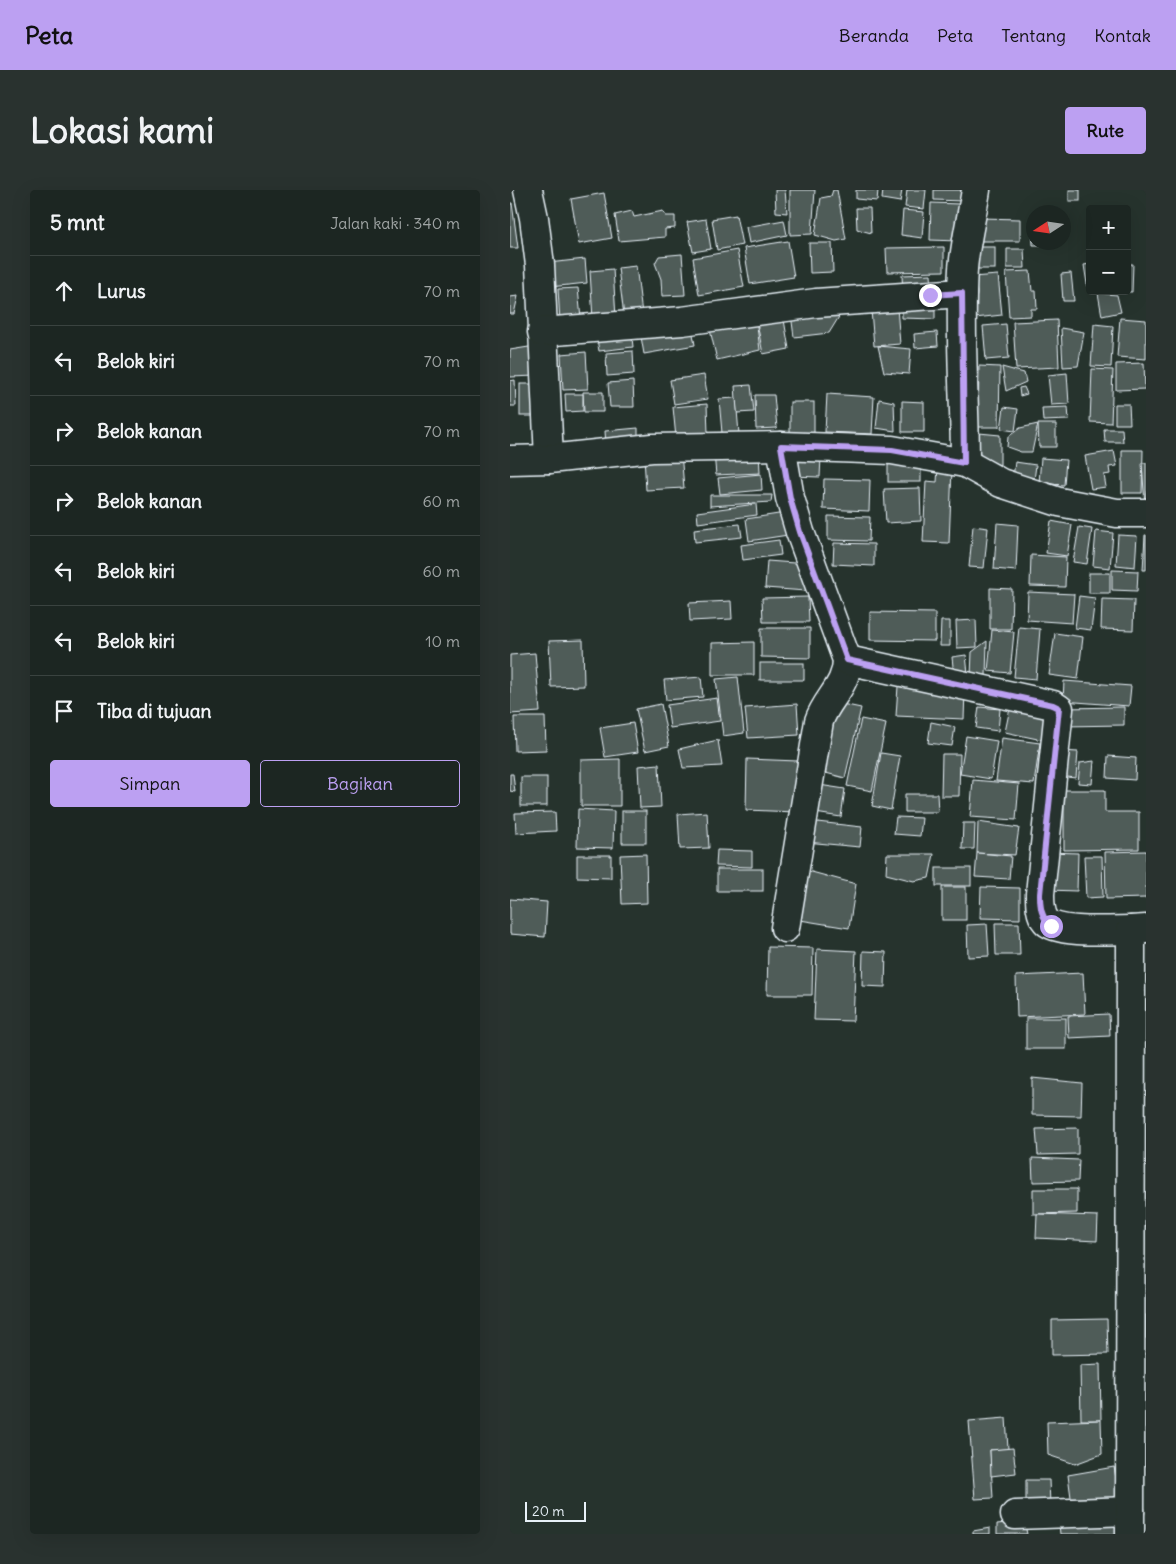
<!DOCTYPE html>
<html lang="id">
<head>
<meta charset="utf-8">
<style>
	:root { --surface:#1c2622; --page:#29322f; --text:#f1f3f6; --muted:#a0a5a5; --line:#3a4340; --accent:#bca0f2 }
	body { margin:0; font-family:Delius,sans-serif; background:var(--page); color:var(--text) }
	.controls { position:absolute; right:15px; top:15px; display:grid; overflow:hidden; border-radius:5px; box-shadow:0 5px 20px #0002 }
	.controls button { width:45px; height:45px; display:grid; place-items:center; padding:0; border:0; border-bottom:1px solid var(--line); background:var(--surface); color:var(--text); font:25px sans-serif }
	.compass { position:absolute; left:516px; top:15px; width:45px; height:45px; border-radius:50%; background:var(--surface); box-shadow:0 5px 20px #0002; rotate:258deg }
	.scale { position:absolute; left:15px; bottom:12px; width:61px; box-sizing:border-box; padding-left:5px; border:2px solid #e8f1f8; border-top:0; font-size:14px; line-height:18px; white-space:nowrap; color:#e8f1f8; -webkit-text-stroke:4px #26332d; paint-order:stroke }
	.stop { position:absolute; width:15px; height:15px; margin:-11px; border:4px solid #bca0f2; border-radius:50%; background:#fff }
	.stop.end { background:#bca0f2; border-color:#fff; box-shadow:0 1px 5px #0008 }
	.list { margin:0; padding:0; list-style:none }
	h2 { display:flex; justify-content:space-between; align-items:center; height:65px; margin:0; padding:0 20px; font-size:21px }
	h2 small { font-size:16px; font-weight:400; color:var(--muted) }
	.list li { display:grid; grid-template-columns:32px 1fr auto; gap:15px; align-items:center; box-sizing:border-box; height:70px; padding:0 20px; border-top:1px solid var(--line) }
	.list b { display:block; font-size:19px; white-space:nowrap }
	.list em { font-size:16px; font-style:normal; color:var(--muted) }
	.actions { display:flex; gap:10px; padding:15px 20px }
	.actions a { flex:1; padding:11px 0; border:1px solid var(--accent); border-radius:5px; text-align:center; font-size:18px; color:var(--accent) }
	.actions .main { background:var(--accent); color:#111 }
	.icon { flex:none; width:28px; height:28px; fill:none; stroke:currentColor; stroke-width:2; stroke-linecap:round; stroke-linejoin:round }
	.map { position:relative; flex:none; width:636px; height:1344px; overflow:hidden; border-radius:5px }
	header { display:flex; align-items:center; gap:30px; box-sizing:border-box; height:70px; padding:0 25px; background:var(--accent); color:#111 }
	header strong { font-size:24px }
	nav { display:flex; gap:28px; margin-inline-start:auto; font-size:18px }
	.intro { display:flex; align-items:center; justify-content:space-between; box-sizing:border-box; height:120px; padding:0 30px }
	h1 { margin:0; font-size:35px }
	.button { padding:12px 22px; border-radius:5px; background:var(--accent); color:#111; font-size:18px; font-weight:700 }
	main { display:flex; gap:30px; padding:0 30px }
	aside { flex:1; background:var(--surface); border-radius:5px; box-shadow:0 5px 20px #0002 }
	.map>svg:first-child { display:block }
</style>
</head>
<body>
<header>
<strong>Peta</strong>
<nav><a>Beranda</a><a>Peta</a><a>Tentang</a><a>Kontak</a></nav>
</header>
<div class="intro"><h1>Lokasi kami</h1><a class="button">Rute</a></div>
<main>
<aside>
<h2>5 mnt<small>Jalan kaki · 340 m</small></h2>
<ul class="list">
<li><svg class="icon" aria-label="ahead" viewBox="0 0 24 24"><path d="M12 20V5M6 11l6-6 6 6"/></svg><div><b>Lurus</b></div><em>70 m</em></li>
<li><svg class="icon" aria-label="left" viewBox="0 0 24 24"><path d="M17 20v-9H6M10 6l-5 5 5 5"/></svg><div><b>Belok kiri</b></div><em>70 m</em></li>
<li><svg class="icon" aria-label="right" viewBox="0 0 24 24"><path d="M7 20v-9h11M14 6l5 5-5 5"/></svg><div><b>Belok kanan</b></div><em>70 m</em></li>
<li><svg class="icon" aria-label="right" viewBox="0 0 24 24"><path d="M7 20v-9h11M14 6l5 5-5 5"/></svg><div><b>Belok kanan</b></div><em>60 m</em></li>
<li><svg class="icon" aria-label="left" viewBox="0 0 24 24"><path d="M17 20v-9H6M10 6l-5 5 5 5"/></svg><div><b>Belok kiri</b></div><em>60 m</em></li>
<li><svg class="icon" aria-label="left" viewBox="0 0 24 24"><path d="M17 20v-9H6M10 6l-5 5 5 5"/></svg><div><b>Belok kiri</b></div><em>10 m</em></li>
<li><svg class="icon" aria-label="arrive" viewBox="0 0 24 24"><path d="M6 21V4h12l-3 4 3 4H6"/></svg><div><b>Tiba di tujuan</b></div></li>
</ul>
<div class="actions"><a class="main">Simpan</a><a>Bagikan</a></div>
</aside>
<div class="map">
<svg width="636" height="1344" viewBox="0 0 636 1344">
	<rect width="100%" height="100%" fill="#26332d"/>
	<filter id="ink" filterUnits="userSpaceOnUse"><feTurbulence type="fractalNoise" baseFrequency=".02" numOctaves="2"/><feDisplacementMap in="SourceGraphic" scale="10" xChannelSelector="R" yChannelSelector="G"/><feConvolveMatrix kernelMatrix="1 2 1 2 8 2 1 2 1" color-interpolation-filters="sRGB"/></filter>
	<g filter="url(#ink)">
		<g fill="#505c59" stroke="#e8f1f8">
			<path d="M265 0H275L277 23 266 22Z"/>
			<path d="M280 0H305L302 44 280 45Z"/>
			<path d="M323 0H327L336 49 326 51 305 45 311 8 321 6Z"/>
			<path d="M346 0H368L367 11 346 9Z"/>
			<path d="M373 0H392L390 12 372 9Z"/>
			<path d="M397 0H416L414 19 395 17Z"/>
			<path d="M424 0H453V11L424 10Z"/>
			<rect x="559" y="0" width="11" height="11"/>
			<path d="M94 3 102 48 69 54 61 9Z"/>
			<path d="M0 13H2L8 58H0Z"/>
			<path d="M421 13 449 14 448 51 420 50Z"/>
			<path d="M346 18H360L361 43 347 39Z"/>
			<path d="M393 20 414 22 412 48 391 45Z"/>
			<path d="M122 21 124 27 153 21 156 26H165V38L155 39V47L109 51 105 25Z"/>
			<path d="M226 25 232 55 207 60 202 29Z"/>
			<path d="M471 28 510 29V51H471Z"/>
			<path d="M196 29 201 59 183 62 177 32Z"/>
			<path d="M274 30 277 45 239 53 236 37Z"/>
			<path d="M522 39 524 52H540V55H523Z"/>
			<path d="M278 51 284 87 240 94 234 58Z"/>
			<path d="M299 53H322L323 82 300 83Z"/>
			<path d="M434 57V81L377 82 376 58Z"/>
			<rect x="467" y="57" width="18" height="22"/>
			<path d="M497 59H514L515 78H497Z"/>
			<path d="M227 60 234 97 189 105 183 68Z"/>
			<path d="M172 64 175 105 152 106 151 89 145 73 149 66Z"/>
			<path d="M75 69 77 93 40 97 38 73Z"/>
			<path d="M580 74V100H578L574 75Z"/>
			<path d="M617 74H623L622 102 596 101H617Z"/>
			<path d="M126 76 132 124 114 126 108 78Z"/>
			<path d="M103 79 106 128 83 129 80 81Z"/>
			<path d="M520 81 522 101H526L527 119H521V126L499 127 496 82Z"/>
			<path d="M561 83 564 111H553L551 84Z"/>
			<path d="M421 84 422 103 393 105 392 85Z"/>
			<path d="M488 85 492 125 465 128 462 87Z"/>
			<path d="M68 98 71 129 50 131 48 99Z"/>
			<path d="M588 103 607 105 611 122 592 126Z"/>
			<path d="M8 106 4 124H0V107Z"/>
			<path d="M392 112 425 113V129L392 128Z"/>
			<path d="M335 117 319 143 284 147 281 124Z"/>
			<path d="M387 118 390 154 364 156 361 120Z"/>
			<path d="M273 124 279 159 253 164 246 128Z"/>
			<path d="M246 128 250 160 207 170 198 131Z"/>
			<path d="M610 128 636 130V169L607 167Z"/>
			<path d="M547 130 549 177 506 179 503 132Z"/>
			<path d="M181 133 185 155 134 164 130 141Z"/>
			<path d="M496 134 499 168 476 170 473 136Z"/>
			<path d="M584 134 603 136 601 177 581 176Z"/>
			<path d="M551 138 574 142 568 176 553 177Z"/>
			<path d="M121 139 123 157 89 161 86 143Z"/>
			<path d="M427 142 428 156 405 158 404 144Z"/>
			<path d="M25 156 26 186 0 187V160Z"/>
			<path d="M368 156 401 159 399 184 374 182Z"/>
			<path d="M123 161 124 184 97 186 96 163Z"/>
			<path d="M76 162 78 199 53 200 51 164Z"/>
			<path d="M634 173 635 199 606 200V174Z"/>
			<path d="M469 176 490 177 489 237H468Z"/>
			<path d="M492 177 514 183 516 192 496 201Z"/>
			<path d="M582 179 603 180 601 233 580 232Z"/>
			<path d="M557 183 559 214 541 215 538 185Z"/>
			<path d="M194 185 198 209 164 214 160 190Z"/>
			<path d="M5 190 6 216H0V191Z"/>
			<path d="M123 191 124 217H100L98 193Z"/>
			<rect x="10" y="194" width="19" height="32"/>
			<path d="M241 195 244 222 227 223 225 196Z"/>
			<path d="M514 197 517 204 510 206 509 198Z"/>
			<path d="M73 202H93V222H74Z"/>
			<path d="M55 204H73V221L56 222Z"/>
			<path d="M317 204 364 207 362 244 315 242Z"/>
			<path d="M245 205H264L267 238 246 239Z"/>
			<path d="M226 208 229 244 212 243 209 209Z"/>
			<path d="M369 209 384 212 385 241 366 238Z"/>
			<path d="M392 211 414 212V242H392Z"/>
			<rect x="280" y="212" width="24" height="33"/>
			<path d="M197 214 198 244 166 248 163 217Z"/>
			<path d="M605 214H619L620 234H605Z"/>
			<path d="M494 217 508 219 505 241 491 239Z"/>
			<path d="M558 217 559 230 533 231 532 218Z"/>
			<path d="M528 234H546V257H529Z"/>
			<path d="M528 234 522 262H511L497 257 498 247 510 238Z"/>
			<path d="M128 238V253L96 255 95 241Z"/>
			<path d="M594 239H612L613 252H595Z"/>
			<path d="M469 243 490 245V275L468 267Z"/>
			<path d="M612 260H633L632 303H612Z"/>
			<path d="M249 261 250 283 206 285 204 263Z"/>
			<path d="M604 261 607 276 599 277 600 284 594 285 596 297 581 299 575 266Z"/>
			<path d="M171 263 174 298 136 300 134 267Z"/>
			<path d="M281 266 311 267 310 287 280 286Z"/>
			<path d="M531 268 556 270 554 295 529 293Z"/>
			<rect x="378" y="269" width="33" height="23"/>
			<path d="M505 272 526 275 523 298 502 295Z"/>
			<path d="M632 273H636V315H635Z"/>
			<path d="M428 277 442 278 439 353 413 352 416 291 427 292Z"/>
			<path d="M251 284 252 300 210 304 208 288Z"/>
			<path d="M314 289 360 290 359 321 313 319Z"/>
			<path d="M410 298 411 331 376 333 374 299Z"/>
			<path d="M200 305H262L261 312 200 316Z"/>
			<path d="M246 314 247 325 188 333 187 322Z"/>
			<path d="M275 323 278 345 239 351 236 329Z"/>
			<path d="M318 326 360 327 359 351 318 350Z"/>
			<path d="M541 331 562 335 557 366 536 363Z"/>
			<path d="M487 333 508 335 506 381 484 379Z"/>
			<path d="M230 334 232 347 185 352 184 339Z"/>
			<path d="M463 336 478 338 474 378 459 377Z"/>
			<path d="M569 337 582 339 577 374 563 372Z"/>
			<path d="M586 341 603 343 600 378 583 376Z"/>
			<path d="M608 345 627 346 625 377 606 375Z"/>
			<path d="M635 345H636V380H633Z"/>
			<path d="M269 350 271 365 233 370 231 355Z"/>
			<path d="M324 353 364 354V376L323 374Z"/>
			<path d="M521 365 556 367 555 397 520 396Z"/>
			<path d="M257 371 298 374 296 401 255 398Z"/>
			<path d="M602 380 628 381 627 401 602 400Z"/>
			<rect x="579" y="383" width="21" height="20"/>
			<path d="M480 398 502 399 501 439H480Z"/>
			<path d="M518 402 564 404 562 433 517 430Z"/>
			<path d="M569 406 585 408 581 440 565 438Z"/>
			<path d="M298 407 299 432H253L252 408Z"/>
			<path d="M592 409 624 410 623 440 591 439Z"/>
			<path d="M221 411 222 429 180 431 179 413Z"/>
			<path d="M360 422 425 423V451L360 450Z"/>
			<path d="M466 430 467 457 447 458 446 431Z"/>
			<path d="M431 431H440V456H430Z"/>
			<path d="M509 437 530 439 526 489 504 487Z"/>
			<path d="M251 438H300V468L251 467Z"/>
			<path d="M482 440 504 442 500 483 478 481Z"/>
			<path d="M545 443 573 447 568 489 539 485Z"/>
			<path d="M73 450 74 496 41 497 39 451Z"/>
			<path d="M477 451 476 486H461L462 462Z"/>
			<path d="M244 452V485H202V453Z"/>
			<path d="M25 463 30 522 0 524V465Z"/>
			<path d="M456 465 458 484 444 486 442 467Z"/>
			<rect x="250" y="473" width="44" height="17"/>
			<path d="M191 487 193 507 156 510 154 490Z"/>
			<path d="M228 487 234 543 213 546 206 489Z"/>
			<path d="M554 491 621 496 619 516 553 511Z"/>
			<path d="M388 496 455 500 454 529 386 526Z"/>
			<path d="M207 508 210 531 160 538 157 515Z"/>
			<path d="M327 513 351 518 335 588 312 582Z"/>
			<path d="M151 514 159 556 135 561 126 519Z"/>
			<path d="M287 514 289 545 238 548 235 518Z"/>
			<path d="M469 517 490 519 488 541 466 538Z"/>
			<path d="M614 517V535L554 536V518Z"/>
			<path d="M500 518 537 526 532 550 495 542Z"/>
			<path d="M4 527H35L36 560 5 561Z"/>
			<path d="M351 529 376 534 362 601 337 596Z"/>
			<path d="M421 532 445 537 442 556 418 553Z"/>
			<path d="M123 533 128 562 95 567 90 538Z"/>
			<path d="M456 546 487 551 481 589 450 584Z"/>
			<path d="M492 548 530 553 524 594 486 591Z"/>
			<path d="M208 550 212 576 173 578 169 559Z"/>
			<path d="M550 561 568 562 566 588 548 586Z"/>
			<path d="M371 563 390 566 381 620 362 616Z"/>
			<path d="M432 564H450L449 606H431Z"/>
			<path d="M598 566 626 568 625 590 597 588Z"/>
			<path d="M110 569V616H71V570Z"/>
			<path d="M237 569 288 571 286 622 236 620Z"/>
			<path d="M584 571 582 594 568 593 570 573Z"/>
			<path d="M149 574 151 617 130 618 128 576Z"/>
			<path d="M0 584H3L5 602 0 601Z"/>
			<rect x="11" y="587" width="26" height="29"/>
			<path d="M463 590 509 594 506 630 460 627Z"/>
			<path d="M309 595 335 599 331 627 305 623Z"/>
			<path d="M554 600H595V622H629V659L554 660Z"/>
			<path d="M395 604H427L428 622H395Z"/>
			<path d="M68 619 104 621 103 658 67 657Z"/>
			<rect x="112" y="621" width="24" height="32"/>
			<path d="M45 622 46 641 6 643 5 623Z"/>
			<path d="M197 622 199 658 170 659 168 624Z"/>
			<path d="M386 627 412 628 410 646 384 644Z"/>
			<path d="M298 631 352 637 350 657 296 652Z"/>
			<path d="M468 632 509 638 505 665 467 663Z"/>
			<path d="M453 633H465L464 659H452Z"/>
			<path d="M207 660 242 661V677L206 676Z"/>
			<path d="M636 661V708L596 709 595 662Z"/>
			<path d="M538 662 568 663 567 701 537 700Z"/>
			<path d="M467 663 501 666 499 689 465 687Z"/>
			<path d="M136 664 137 713 112 714 110 665Z"/>
			<path d="M377 664H424L419 688 404 691 376 684Z"/>
			<path d="M67 665H101V688L67 687Z"/>
			<path d="M574 666H592L593 707 576 708Z"/>
			<rect x="426" y="678" width="35" height="18"/>
			<rect x="207" y="679" width="46" height="22"/>
			<path d="M298 681 346 694 339 738 290 730Z"/>
			<rect x="432" y="697" width="24" height="33"/>
			<path d="M471 697 510 698V729L470 728Z"/>
			<path d="M0 709 37 712 35 747 0 744Z"/>
			<path d="M485 733H509L510 765H486Z"/>
			<path d="M477 734 479 766 458 767 457 735Z"/>
			<path d="M258 757 303 758 302 805H257Z"/>
			<path d="M307 759 346 761 343 831 304 830Z"/>
			<path d="M353 761 376 762 375 797 352 796Z"/>
			<path d="M573 783 575 824 507 827 506 786Z"/>
			<path d="M631 809H636V840H632Z"/>
			<path d="M599 824 600 846 559 848 558 826Z"/>
			<rect x="516" y="828" width="40" height="31"/>
			<path d="M522 888 572 893 571 926 522 925Z"/>
			<path d="M568 938V964L528 965 526 939Z"/>
			<path d="M522 968 569 970 568 991 523 992Z"/>
			<path d="M523 999H567V1023L523 1024Z"/>
			<path d="M527 1024 588 1026 587 1051 526 1048Z"/>
			<rect x="625" y="1125" width="11" height="23"/>
			<path d="M597 1129 598 1164 542 1165V1130Z"/>
			<path d="M590 1174 591 1230H571L570 1175Z"/>
			<path d="M496 1228 498 1259 480 1260 483 1308 465 1309 459 1231Z"/>
			<path d="M591 1230 592 1264 565 1274 538 1265 537 1232Z"/>
			<path d="M503 1258 506 1283 481 1286 480 1260Z"/>
			<path d="M604 1277 609 1307 562 1315 558 1285Z"/>
			<path d="M516 1290H539L540 1315H516Z"/>
			<path d="M514 1331 517 1344H487V1334Z"/>
			<path d="M607 1331V1344H550L549 1334Z"/>
			<path d="M480 1338V1344H463V1341Z"/>
		</g>
		<g fill="none" stroke-linecap="round" stroke-linejoin="round">
			<defs>
				<g id="minor">
					<path d="M18 0 24 28 30 75 39 269"/>
					<path d="M32 142 172 131 306 113 452 103"/>
					<path d="M271 256 280 308 290 342 337 470C337 496 317 508 309 531L275 738"/>
					<path d="M0 270 39 269 142 258 271 256 382 260 455 273 491 293 549 312 607 323H636"/>
					<path d="M455 273C455 209 449 143 453 79 455 53 462 26 466 0"/>
					<path d="M337 470 543 515 549 519 530 704C530 713 530 724 536 731 546 744 604 740 621 740"/>
					<path d="M505 1325 620 1321"/>
					<path d="M620 1344 621 759V740L636 739"/>
				</g>
			</defs>
			<use href="#minor" stroke="#e8f1f8" stroke-width="31"/>
			<use href="#minor" stroke="#26332d" stroke-width="28"/>
		</g>
	</g>
	<g fill="none" stroke-linecap="round" stroke-linejoin="round" filter="url(#ink)">
		<path stroke="#bca0f2" stroke-width="6" d="M420 105 452 103 454 273 382 260 271 256 280 308 290 342 337 470 543 515 549 518 530 704C530 717 531 727 541 736"/>
	</g>
</svg>
<div class="controls">
<button>+</button>
<button>−</button>
</div>
<svg class="compass" viewBox="-18 -18 36 36"><path d="M0-13l5 13h-10z" fill="#e53935"/><path d="M0 13l5-13h-10z" fill="#a0a5a5"/></svg>
<div class="scale">20 m</div>
<div class="stop" style="left:541px;top:736px"></div>
<div class="stop end" style="left:420px;top:105px"></div>
</div>
</main>
</body>
</html>
